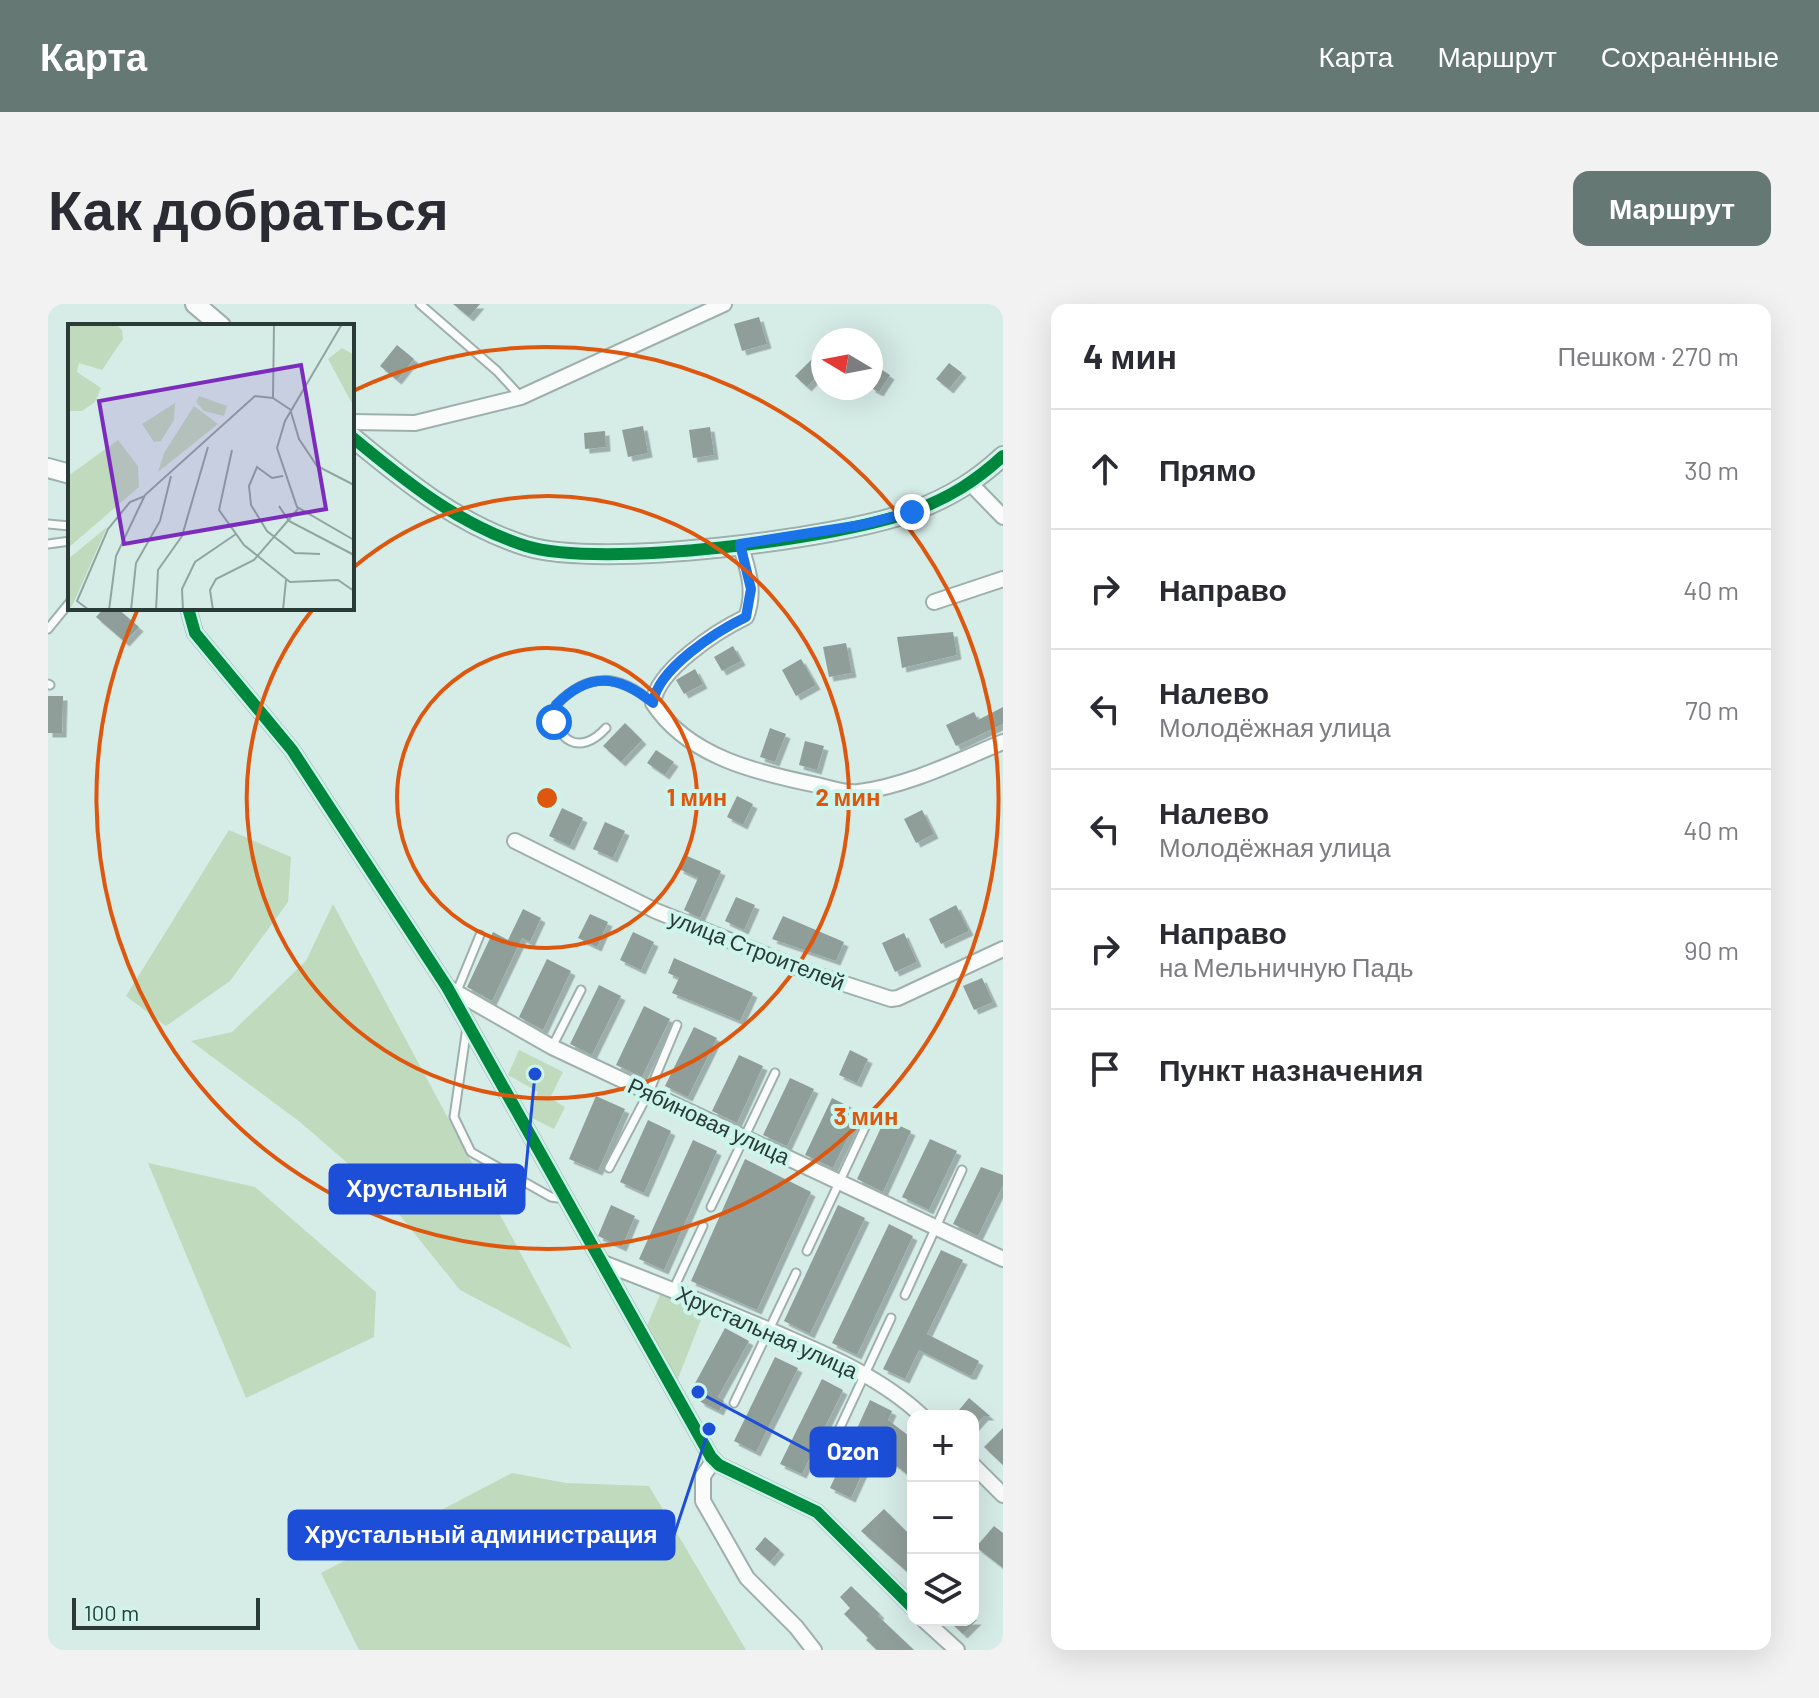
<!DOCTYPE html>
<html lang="ru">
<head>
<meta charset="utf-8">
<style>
	:root { --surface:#fff; --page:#f2f2f3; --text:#2b2b33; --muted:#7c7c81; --line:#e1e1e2; --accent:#667874 }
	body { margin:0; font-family:Barlow,sans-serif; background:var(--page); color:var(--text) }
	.controls { position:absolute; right:24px; bottom:24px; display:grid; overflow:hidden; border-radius:16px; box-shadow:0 8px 32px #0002 }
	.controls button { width:72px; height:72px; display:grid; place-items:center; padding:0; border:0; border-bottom:2px solid var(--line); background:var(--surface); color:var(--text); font:40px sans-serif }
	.compass { position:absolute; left:763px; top:24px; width:72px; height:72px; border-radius:50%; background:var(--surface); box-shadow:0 8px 32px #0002; rotate:280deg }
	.scale { position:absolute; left:24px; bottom:20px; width:188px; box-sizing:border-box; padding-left:8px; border:4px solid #2a3a36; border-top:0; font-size:22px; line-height:28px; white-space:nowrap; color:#2a3a36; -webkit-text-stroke:6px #cdf5ec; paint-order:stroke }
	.stop { position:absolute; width:24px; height:24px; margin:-18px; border:6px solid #1a73e8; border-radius:50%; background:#fff }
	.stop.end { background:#1a73e8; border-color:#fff; box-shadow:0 2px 8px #0008 }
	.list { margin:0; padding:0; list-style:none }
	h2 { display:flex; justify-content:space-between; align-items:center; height:104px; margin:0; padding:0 32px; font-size:34px }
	h2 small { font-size:26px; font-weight:400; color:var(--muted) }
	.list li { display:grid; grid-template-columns:52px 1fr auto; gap:24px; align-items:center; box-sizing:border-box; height:120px; padding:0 32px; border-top:2px solid var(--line) }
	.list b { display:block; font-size:30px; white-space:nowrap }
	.list p { margin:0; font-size:26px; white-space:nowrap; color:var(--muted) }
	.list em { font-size:26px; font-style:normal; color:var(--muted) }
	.icon { flex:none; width:44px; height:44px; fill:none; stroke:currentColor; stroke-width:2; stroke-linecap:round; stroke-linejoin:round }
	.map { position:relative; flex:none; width:955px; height:1346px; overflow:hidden; border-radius:16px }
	header { display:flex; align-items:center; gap:48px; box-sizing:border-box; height:112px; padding:0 40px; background:var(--accent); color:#fff }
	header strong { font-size:38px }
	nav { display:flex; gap:44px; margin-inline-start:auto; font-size:28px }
	.intro { display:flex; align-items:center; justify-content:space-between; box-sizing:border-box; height:192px; padding:0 48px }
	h1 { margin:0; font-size:56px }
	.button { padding:20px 36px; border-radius:16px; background:var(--accent); color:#fff; font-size:28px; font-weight:700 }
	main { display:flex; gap:48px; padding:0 48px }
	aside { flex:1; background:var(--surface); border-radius:16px; box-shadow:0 8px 32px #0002 }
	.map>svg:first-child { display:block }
</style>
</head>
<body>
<header>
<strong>Карта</strong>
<nav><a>Карта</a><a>Маршрут</a><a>Сохранённые</a></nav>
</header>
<div class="intro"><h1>Как добраться</h1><a class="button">Маршрут</a></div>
<main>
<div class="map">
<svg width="955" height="1346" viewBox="0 0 955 1346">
	<defs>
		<filter id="shadow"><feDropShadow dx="4.5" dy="4.5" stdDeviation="0" flood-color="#0004"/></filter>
	</defs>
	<rect width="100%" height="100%" fill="#d6ece7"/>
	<g fill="#bfdabc">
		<path d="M181 526 243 553 240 598 182 677 118 722 78 692Z"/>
		<path d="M285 600 524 1045 412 986 334 889 252 818 143 737 184 728 258 657Z"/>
		<path d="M471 746 515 768 502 794 517 803 506 825 480 812 490 788 460 771Z"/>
		<path d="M100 859 207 883 328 988 326 1033 198 1094Z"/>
		<path d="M612 991 656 1008 629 1077 599 1022Z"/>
		<path d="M464 1169 518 1179 601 1182 698 1346H311L273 1269Z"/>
	</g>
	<g fill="#909e99" filter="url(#shadow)">
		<path d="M405 0H432L421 13Z"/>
		<path d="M711 13 719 40 694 47 686 20Z"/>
		<path d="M349 41 366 55 349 76 332 62Z"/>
		<path d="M766 53 775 61V66L759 83 747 72Z"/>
		<path d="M901 59 914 69 901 85 888 75Z"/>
		<path d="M828 62 842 71 831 88 823 84V71Z"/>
		<path d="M595 122 600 149 580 153 574 126Z"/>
		<path d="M662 123 666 151 645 154 641 126Z"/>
		<path d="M557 127 558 143 537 145 536 129Z"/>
		<path d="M56 304H69L91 323 77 338 48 313Z"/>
		<path d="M905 328 909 351 854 364 849 333Z"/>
		<path d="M798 339 804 369 781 373 775 343Z"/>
		<path d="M685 342 693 357 674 367 666 353Z"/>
		<path d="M753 355 768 381 748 392 734 366Z"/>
		<path d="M647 365 655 380 636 390 628 376Z"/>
		<path d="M0 392H15L14 429H0Z"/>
		<path d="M955 403V420L908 442 898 421 926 408 930 416Z"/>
		<path d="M577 419 594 436 573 458 555 442Z"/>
		<path d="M722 424 738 430 727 458 712 453Z"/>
		<path d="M757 437 776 442 769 466 751 461Z"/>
		<path d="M608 446 626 458 617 471 599 459Z"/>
		<path d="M689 492 705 500 695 521 679 513Z"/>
		<path d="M514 504 535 514 522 542 501 532Z"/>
		<path d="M874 506 886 530 868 539 856 515Z"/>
		<path d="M557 518 577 527 565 554 545 545Z"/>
		<path d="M637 551 673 567 652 614 636 606 650 574 631 565Z"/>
		<path d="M688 593 707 601 696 626 677 617Z"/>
		<path d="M908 601 921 627 893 640 881 615Z"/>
		<path d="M475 605 493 614 482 638 474 634 444 697 419 683 445 628 460 636Z"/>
		<path d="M542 610 560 618 549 643 530 634Z"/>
		<path d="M735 612 796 638 788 657 724 635Z"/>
		<path d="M585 628 606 638 593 666 572 656Z"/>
		<path d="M856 629 869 658 847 668 834 639Z"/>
		<path d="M626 654 705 689 692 717 624 689 631 674 620 669Z"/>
		<path d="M499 655 523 667 495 726 471 713Z"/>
		<path d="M934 674 945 698 926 706 915 682Z"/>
		<path d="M551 681 573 692 544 751 522 740Z"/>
		<path d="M596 702 622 715 594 773 568 761Z"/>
		<path d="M646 723 669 734 640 793 617 782Z"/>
		<path d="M802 746 820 755 809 779 791 771Z"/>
		<path d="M691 751 715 762 689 819 664 807Z"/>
		<path d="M742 774 766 785 739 842 715 831Z"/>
		<path d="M548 792 577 805 550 867 521 855Z"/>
		<path d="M784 794 812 808 785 864 757 851Z"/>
		<path d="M837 815 863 827 835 888 809 875Z"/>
		<path d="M600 816 623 827 596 889 572 878Z"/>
		<path d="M882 835 909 847 881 906 854 893Z"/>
		<path d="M645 836 669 847 616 966 591 955Z"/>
		<path d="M697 855 763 888 709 1006 643 977Z"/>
		<path d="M933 863 955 871V881L930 932 905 920Z"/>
		<path d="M563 901 587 912 574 943 550 932Z"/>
		<path d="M790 901 817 914 762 1030 736 1017Z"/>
		<path d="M841 920 865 932 809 1051 784 1039Z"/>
		<path d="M893 946 915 956 879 1030 931 1057 924 1071H920L871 1046 857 1075 835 1065Z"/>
		<path d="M677 1024 701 1037 670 1093 676 1097 671 1107 653 1098 644 1085Z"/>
		<path d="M727 1053 750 1064 708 1148 686 1137Z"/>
		<path d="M774 1075 795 1086 754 1170 732 1160Z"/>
		<path d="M921 1094 942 1112H936L925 1124V1112H906Z"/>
		<path d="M822 1096 844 1107 840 1116 865 1135V1175L826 1144 803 1194 782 1184Z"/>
		<path d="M955 1124V1161L936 1143Z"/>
		<path d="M836 1205 865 1234V1273L813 1227Z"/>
		<path d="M946 1222 955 1229V1264L928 1243Z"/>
		<path d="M717 1233 732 1246 722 1258 707 1245Z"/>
		<path d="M803 1282 832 1310 830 1312 866 1346H829L818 1336 820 1334 796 1310 802 1304 792 1293Z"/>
		<path d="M900 1316H929L915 1330Z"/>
	</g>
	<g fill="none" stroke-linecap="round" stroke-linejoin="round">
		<defs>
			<g id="service">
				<path d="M372 0 449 67 473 93"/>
				<path d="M0 220 22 222"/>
				<path d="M0 240 22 237"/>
				<path d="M0 325 22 298"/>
				<path d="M0 380 2 381"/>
				<path d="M558 424C532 453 505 437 508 401 540 368 570 369 605 399"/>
				<path d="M409 687 432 631"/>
				<path d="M419 723 406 813 423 848 503 893 517 895"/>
				<path d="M504 743 533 686"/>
				<path d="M561 864 601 788 629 721"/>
				<path d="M663 903 727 769"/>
				<path d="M759 947 820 817"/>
				<path d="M625 986 655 922"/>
				<path d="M857 991 914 866"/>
				<path d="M686 1099 748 969"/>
				<path d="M782 1145 843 1014"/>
			</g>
			<g id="minor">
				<path d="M304 118 367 119 473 93 676 0"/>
				<path d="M923 180 955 213"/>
				<path d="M692 240C700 265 708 288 698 313 669 327 609 366 605 399 640 453 710 469 769 481 782 484 798 490 811 488 862 481 909 457 955 438"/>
				<path d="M886 298 955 275"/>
				<path d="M140 304 147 329 244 446 399 683 663 1153 671 1161 769 1208 865 1304"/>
				<path d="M467 537 608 607 763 669 843 695 850 694 955 645"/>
				<path d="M399 683 504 743 955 955"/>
				<path d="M555 959C613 981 669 1004 726 1028 777 1050 833 1073 874 1112"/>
				<path d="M666 1156 655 1172V1197L699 1274 748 1323 766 1346"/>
				<path d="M925 1161 955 1191"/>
				<path d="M876 1316 909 1346"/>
			</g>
			<g id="tertiary">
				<path d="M147 0 173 22"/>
				<path d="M304 133C357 177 411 221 478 242 552 265 794 235 868 206 902 193 928 177 955 152"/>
				<path d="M0 164 22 170"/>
			</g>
		</defs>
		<use href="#service" stroke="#9fb0ac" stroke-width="11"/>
		<use href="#minor" stroke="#9fb0ac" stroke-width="18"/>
		<use href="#tertiary" stroke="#9fb0ac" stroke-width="22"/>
		<use href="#service" stroke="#f9fcfb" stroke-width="7"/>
		<use href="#minor" stroke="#f9fcfb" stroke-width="14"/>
		<use href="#tertiary" stroke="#f9fcfb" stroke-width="18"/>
		<defs>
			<g id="cycleway">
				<path d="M304 133C357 177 411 221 478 242 552 265 794 235 868 206 902 193 928 177 955 152"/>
				<path d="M140 304 147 329 244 446 399 683 663 1153 671 1161 769 1208 865 1304"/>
			</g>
		</defs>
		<use href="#cycleway" stroke="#cdf5ec" stroke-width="17"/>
		<use href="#cycleway" stroke="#00873e" stroke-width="12"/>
	</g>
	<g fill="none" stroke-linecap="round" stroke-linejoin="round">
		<path stroke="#1a73e8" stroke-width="10" d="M506 418 508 401C540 368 570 370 605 399 609 365 669 327 698 313L703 285 692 240 813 221 864 208"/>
	</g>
	<g fill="none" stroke="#de570e" stroke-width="4">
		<circle cx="499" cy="494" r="150"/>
		<path d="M306 263A301 301 0 1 1 265 305"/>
		<path d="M305 87A451 451 0 1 1 89 307"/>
	</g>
	<g text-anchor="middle" stroke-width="8" stroke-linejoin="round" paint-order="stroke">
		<g font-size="22" fill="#2a3a36" stroke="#cdf5ec">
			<text transform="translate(709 646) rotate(21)" y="8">улица Строителей</text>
			<text transform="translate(661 817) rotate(25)" y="8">Рябиновая улица</text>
			<text transform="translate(719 1028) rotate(24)" y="8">Хрустальная улица</text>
		</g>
	</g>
	<g transform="translate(20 20)">
		<rect width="286" height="286" fill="#d6ece7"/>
		<path d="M0 0H48L54 6 55 15 34 46 11 39 9 48 33 64 27 78 14 87H0ZM274 24 286 31V83L260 35ZM131 72 159 82 156 92 136 87 128 78ZM107 79 106 96 93 117 86 118 74 100ZM126 82 150 100 90 148 96 129ZM50 116 70 142 71 163 0 224V152ZM39 203 4 282 0 286V235Z" fill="#bfdabc"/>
		<path fill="none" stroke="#91a5a0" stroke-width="2" d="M206 0 205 74 223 86M274 0 217 97 209 124 229 183 286 216M223 88 231 115 249 142 286 161M164 126 151 186 176 221 222 258 270 256 286 267M215 152 204 154 189 143 181 162 183 181 199 207 227 229 252 230M211 182 221 197 286 231M21 286 9 277 40 205 62 178 77 172M41 286 48 232 77 171 187 72 205 74M63 286 68 239 92 197 103 152M88 286 90 246 114 212 140 123M115 286 114 265 127 238 168 210M145 286 142 266 148 255 186 236 230 185M215 286 218 256"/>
		<path fill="#7b2cbf" fill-opacity="0.15" stroke="#7b2cbf" stroke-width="4" d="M233 41 258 185 56 220 31 77Z"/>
		<rect width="286" height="286" fill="none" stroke="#2a3a36" stroke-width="4"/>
	</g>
	<circle cx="499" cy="494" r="12" fill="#de570e" stroke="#cdf5ec" stroke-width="4"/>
	<g font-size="24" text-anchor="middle" font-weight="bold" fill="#de570e" stroke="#cdf5ec" stroke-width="8" stroke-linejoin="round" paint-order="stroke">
		<text x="649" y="502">1 мин</text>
		<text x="800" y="502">2 мин</text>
		<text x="818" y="821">3 мин</text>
	</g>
	<path fill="none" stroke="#1d4ed8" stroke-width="3" d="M487 770L476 885M650 1088L763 1148M661 1125L626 1231"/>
	<g fill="#1d4ed8" stroke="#cdf5ec" stroke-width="3">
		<circle cx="487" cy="770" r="8"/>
		<circle cx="650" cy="1088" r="8"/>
		<circle cx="661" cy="1125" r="8"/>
	</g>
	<g fill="#1d4ed8" stroke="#1d4ed8" stroke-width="3">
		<rect x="282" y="861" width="194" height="48" rx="8"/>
		<rect x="763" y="1124" width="84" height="48" rx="8"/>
		<rect x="241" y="1207" width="385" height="48" rx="8"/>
	</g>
	<g font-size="24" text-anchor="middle" font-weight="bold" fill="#fff">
		<text x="379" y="893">Хрустальный</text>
		<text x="805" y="1156">Ozon</text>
		<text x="433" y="1239">Хрустальный администрация</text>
	</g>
</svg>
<div class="controls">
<button>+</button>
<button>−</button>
<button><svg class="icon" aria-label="layers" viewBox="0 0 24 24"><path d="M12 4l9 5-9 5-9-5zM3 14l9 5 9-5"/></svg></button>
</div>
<svg class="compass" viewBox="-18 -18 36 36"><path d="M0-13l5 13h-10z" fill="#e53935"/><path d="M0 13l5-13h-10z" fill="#7c7c81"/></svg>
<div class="scale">100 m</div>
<div class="stop" style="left:506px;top:418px"></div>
<div class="stop end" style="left:864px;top:208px"></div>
</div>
<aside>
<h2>4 мин<small>Пешком · 270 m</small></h2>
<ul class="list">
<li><svg class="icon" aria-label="ahead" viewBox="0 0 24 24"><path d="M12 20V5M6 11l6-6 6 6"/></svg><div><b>Прямо</b></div><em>30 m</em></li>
<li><svg class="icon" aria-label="right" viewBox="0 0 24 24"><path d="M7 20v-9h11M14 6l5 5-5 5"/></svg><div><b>Направо</b></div><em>40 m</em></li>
<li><svg class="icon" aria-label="left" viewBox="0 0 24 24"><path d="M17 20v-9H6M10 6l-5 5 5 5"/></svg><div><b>Налево</b><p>Молодёжная улица</p></div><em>70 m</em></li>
<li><svg class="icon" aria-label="left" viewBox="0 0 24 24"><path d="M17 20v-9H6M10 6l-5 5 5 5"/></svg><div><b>Налево</b><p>Молодёжная улица</p></div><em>40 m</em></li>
<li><svg class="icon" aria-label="right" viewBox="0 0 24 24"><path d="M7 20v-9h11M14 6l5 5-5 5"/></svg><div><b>Направо</b><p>на Мельничную Падь</p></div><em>90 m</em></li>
<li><svg class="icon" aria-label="arrive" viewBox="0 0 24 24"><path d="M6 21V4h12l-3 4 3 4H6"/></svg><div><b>Пункт назначения</b></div></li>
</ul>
</aside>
</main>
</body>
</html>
